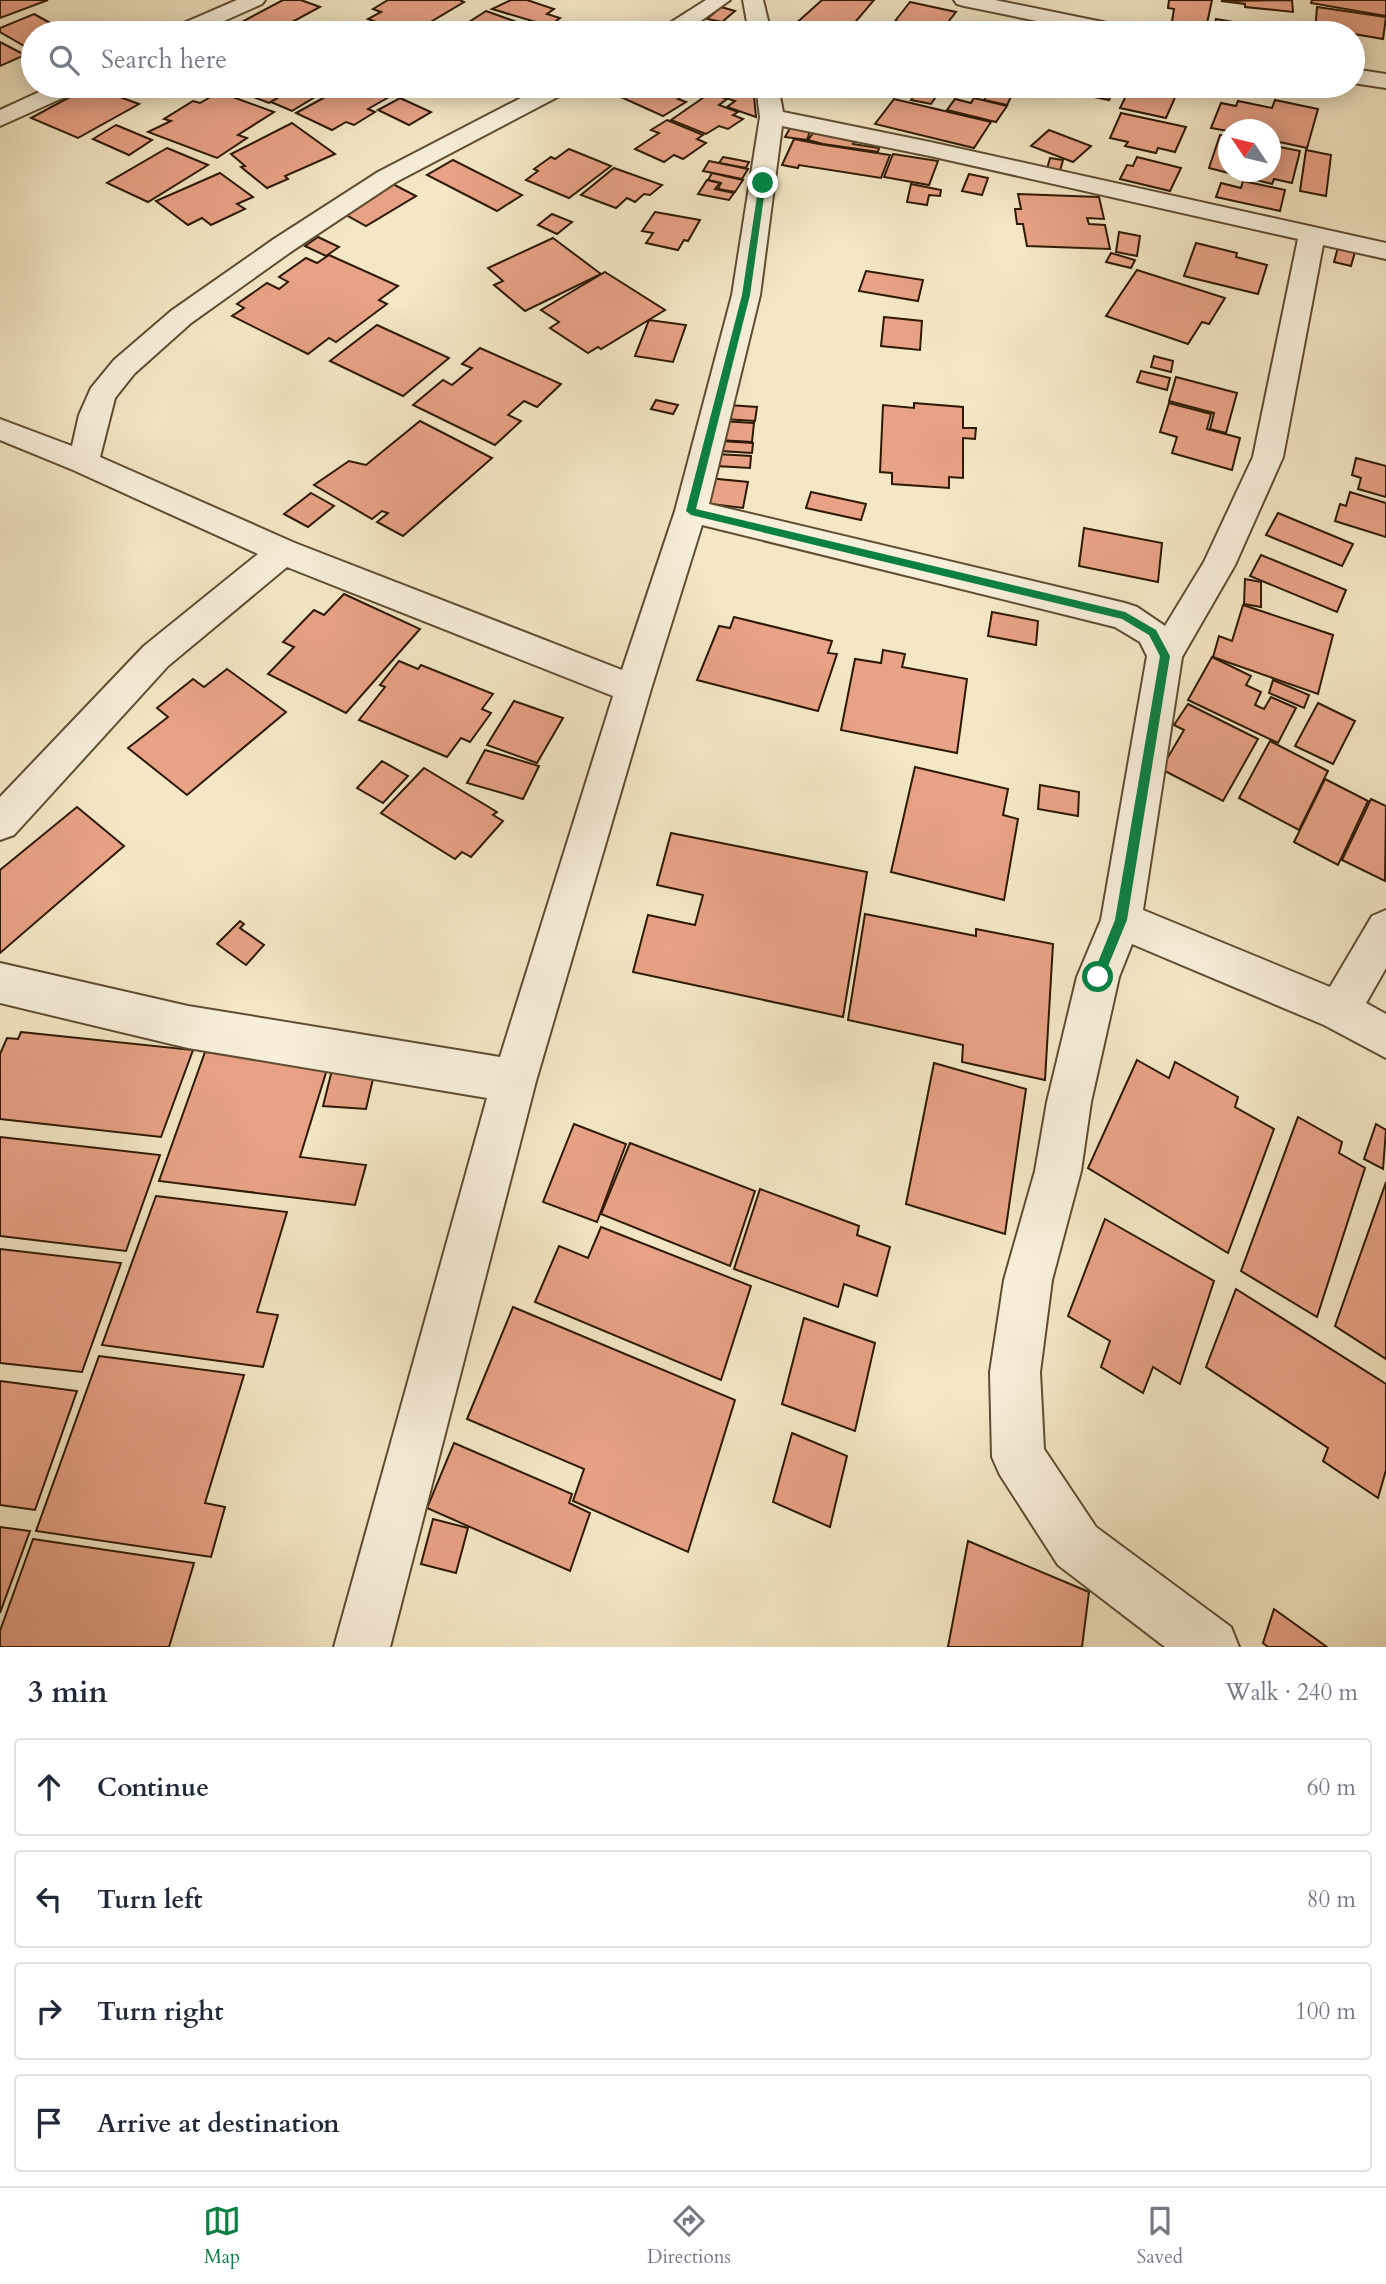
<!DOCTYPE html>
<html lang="en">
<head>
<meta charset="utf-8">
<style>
	:root { --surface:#fff; --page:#f6f6f7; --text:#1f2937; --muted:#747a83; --line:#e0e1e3; --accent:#0b8043 }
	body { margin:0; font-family:Cardo,serif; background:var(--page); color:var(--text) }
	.compass { position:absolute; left:1218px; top:119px; width:63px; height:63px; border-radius:50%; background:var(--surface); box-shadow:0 4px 18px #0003; rotate:305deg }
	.stop { position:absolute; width:21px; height:21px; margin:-16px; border:5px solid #0b8043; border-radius:50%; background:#fff }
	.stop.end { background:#0b8043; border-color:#fff; box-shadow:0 2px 7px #0008 }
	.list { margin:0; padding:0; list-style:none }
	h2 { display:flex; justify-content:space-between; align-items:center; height:91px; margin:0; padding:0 28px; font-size:30px }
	h2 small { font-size:23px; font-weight:400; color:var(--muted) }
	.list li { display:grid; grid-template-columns:46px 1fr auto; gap:21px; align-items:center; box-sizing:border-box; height:98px; margin:0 14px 14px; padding:0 14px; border:2px solid var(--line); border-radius:7px }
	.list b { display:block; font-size:26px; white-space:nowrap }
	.list em { font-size:23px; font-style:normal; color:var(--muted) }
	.icon { flex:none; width:38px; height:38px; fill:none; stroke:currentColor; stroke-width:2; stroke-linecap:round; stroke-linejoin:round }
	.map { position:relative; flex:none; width:1386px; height:1647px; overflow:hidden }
	.search { position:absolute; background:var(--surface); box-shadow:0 4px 18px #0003; left:21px; right:21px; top:21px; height:77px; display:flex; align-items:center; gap:18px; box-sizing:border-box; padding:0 24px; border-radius:38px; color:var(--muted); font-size:26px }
	.sheet { height:539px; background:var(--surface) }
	nav { display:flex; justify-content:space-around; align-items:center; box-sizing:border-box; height:98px; border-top:2px solid var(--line); background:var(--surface); font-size:19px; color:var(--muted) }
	nav a { display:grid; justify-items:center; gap:4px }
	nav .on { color:var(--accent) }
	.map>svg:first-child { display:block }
</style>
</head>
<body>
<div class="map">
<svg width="1386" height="1647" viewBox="0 0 1386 1647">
	<rect width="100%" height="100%" fill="#f3e7c5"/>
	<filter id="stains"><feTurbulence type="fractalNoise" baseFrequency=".00286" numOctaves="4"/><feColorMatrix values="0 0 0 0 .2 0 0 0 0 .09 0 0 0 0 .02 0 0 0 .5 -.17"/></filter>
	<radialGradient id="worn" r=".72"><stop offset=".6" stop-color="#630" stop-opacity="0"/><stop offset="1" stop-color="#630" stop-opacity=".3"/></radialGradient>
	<g fill="#e8a285" stroke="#2e1900" stroke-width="2">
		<path d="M0 0H48L0 18Z"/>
		<path d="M283 0H301L320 7 272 33H262L238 24Z"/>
		<path d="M388 0H460L464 2 412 33H407L368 19 381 12 373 9Z"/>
		<path d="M511 0H527L554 9 547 14 560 18 549 26 492 9Z"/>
		<path d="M822 0H874L846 33H816L792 27Z"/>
		<path d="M1169 0H1212L1205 33 1171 28 1174 9 1168 8Z"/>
		<path d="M1292 0 1293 12 1245 7V4L1221 1Z"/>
		<path d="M1312 0H1386V16L1311 3Z"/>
		<path d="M910 2 956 12 941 31 895 21Z"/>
		<path d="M721 7 735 11 722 22 707 19Z"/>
		<path d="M1317 7 1386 17 1383 39 1354 34 1353 44V33H1315Z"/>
		<path d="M486 11 528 26 521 30 529 33H494L466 24Z"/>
		<path d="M34 14 65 31 33 33V44L26 47 0 32V28Z"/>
		<path d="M1216 19 1257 26 1255 33H1213Z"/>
		<path d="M891 22 935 31 933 33H883Z"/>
		<path d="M0 42 25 55 0 66Z"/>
		<path d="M90 86 139 104 78 138 31 118Z"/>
		<path d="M225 86H297L269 103Z"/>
		<path d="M298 86H333L292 111 271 102Z"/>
		<path d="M345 86H379L396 93 368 109 375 112 354 125 346 122 332 130 296 113Z"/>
		<path d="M629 86H699L678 99 686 102 663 116 614 94Z"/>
		<path d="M725 86H753L756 117 727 107 735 101 714 94Z"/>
		<path d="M921 86 941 89 931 104 911 100Z"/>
		<path d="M1058 86H1116L1109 100 1056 89Z"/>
		<path d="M1131 86H1180L1166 118 1120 108Z"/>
		<path d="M991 88 1013 93 1007 105 984 100Z"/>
		<path d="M219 92 274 112 238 135 247 138 217 158 148 132 171 121 164 119 193 101 200 103Z"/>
		<path d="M710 93 727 99 719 105 738 112 733 115 743 119 728 129 719 126 706 134 671 120Z"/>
		<path d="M400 98 431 112 409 125 378 110Z"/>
		<path d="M974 98 1007 106 996 122 947 110 955 99 971 103Z"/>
		<path d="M894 99 991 122 974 148 875 124Z"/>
		<path d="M1275 100 1318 109 1307 148 1270 140V130L1228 131 1211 128 1221 103 1236 106 1238 101 1272 108Z"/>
		<path d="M1121 113 1186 127 1175 152 1158 148 1156 153 1125 146 1128 142 1110 138Z"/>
		<path d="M667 120 703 135 697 139 706 143 683 159 674 155 664 162 635 149 659 133 651 130Z"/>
		<path d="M292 123 335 154 285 176 288 179 267 188 241 167 245 166 231 154Z"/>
		<path d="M116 125 152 140 129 155 93 139Z"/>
		<path d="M790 128 810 131 807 140 785 137Z"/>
		<path d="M1049 130 1091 146 1073 162 1031 146Z"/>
		<path d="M813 133 854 141 853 144 879 148 878 152 823 144 808 140Z"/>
		<path d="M1220 135 1228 136V172H1270V145L1300 151 1292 183 1274 179 1272 184 1209 168Z"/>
		<path d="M794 139 819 144 890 155 881 178 799 165 798 168 782 165Z"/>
		<path d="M167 148 208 165 148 202 107 183Z"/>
		<path d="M569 149 611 166 569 198 526 180 538 171 534 169 551 157 555 159Z"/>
		<path d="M1306 150 1331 155 1326 196 1300 191Z"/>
		<path d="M893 154 938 161 929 185 884 177Z"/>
		<path d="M723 157 749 162 746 168 719 163Z"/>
		<path d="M1137 157 1181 168 1170 191 1120 179 1127 165 1133 166Z"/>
		<path d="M1050 158 1063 160 1060 171 1047 169Z"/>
		<path d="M453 160 522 195 497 211 427 175Z"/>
		<path d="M709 161 748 169 742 179 703 171Z"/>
		<path d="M614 168 662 185 650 195 644 194 635 202 627 198 616 208 581 195Z"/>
		<path d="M220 173 253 197 237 204 245 209 211 225 202 218 188 225 156 201Z"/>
		<path d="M712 173 743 180 735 192 718 189 721 183 708 180Z"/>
		<path d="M969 174 988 178 982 195 962 191Z"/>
		<path d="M707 180 720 183 715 189 734 193 729 200 698 194Z"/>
		<path d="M1243 181 1285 190 1280 211 1216 197 1221 183 1241 188Z"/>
		<path d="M389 182 416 196 366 226 339 211Z"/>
		<path d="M911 184 941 190 940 196 929 195 927 205 907 202Z"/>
		<path d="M1018 194 1099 197 1104 219 1087 218 1089 224 1105 225 1110 249 1027 246 1023 224H1017L1015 209H1021Z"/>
		<path d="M655 212 700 220 688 241 684 240 678 250 646 243 653 233 642 231Z"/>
		<path d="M552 214 572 222 557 234 538 225Z"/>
		<path d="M1119 232 1140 236 1137 256 1116 252Z"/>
		<path d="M318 237 339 247 326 256 305 246Z"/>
		<path d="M553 238 601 274 525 311 494 285 503 281 488 268Z"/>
		<path d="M1196 243 1237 253 1236 257 1267 265 1258 294 1184 276Z"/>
		<path d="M1338 247 1355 252 1351 266 1334 262Z"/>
		<path d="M1111 253 1135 260 1131 268 1106 262Z"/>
		<path d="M329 255 398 286 379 300 387 304 336 342 329 338 308 354 232 316 244 308 237 304 267 283 279 289 288 282 279 277 306 258 317 263Z"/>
		<path d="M1137 270 1225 298 1209 324 1202 322 1188 344 1106 316Z"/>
		<path d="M866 271 923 280 918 301 859 291Z"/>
		<path d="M605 272 665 310 601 349 598 347 588 353 550 328 559 322 541 310Z"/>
		<path d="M884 317 922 321 920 350 881 346Z"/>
		<path d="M649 320 686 325 673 362 635 356Z"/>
		<path d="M377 325 449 358 403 396 330 361Z"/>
		<path d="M480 348 561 384 537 407 524 401 508 415 521 421 495 445 413 405 443 380 452 385 472 368 462 364Z"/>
		<path d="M1154 356 1173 361 1171 372 1151 367Z"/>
		<path d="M1141 371 1170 378 1167 390 1137 382Z"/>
		<path d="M1176 377 1237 393 1226 433 1210 429 1214 413 1169 401Z"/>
		<path d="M656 400 678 405 673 414 651 409Z"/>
		<path d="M914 403 963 407V428H976L975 439 963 438V478L949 477V488L892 484V473L880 472 883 405 914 408Z"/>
		<path d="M1169 403 1211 414 1207 429 1240 438 1232 470 1172 453 1177 437 1160 432Z"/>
		<path d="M728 405 757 407 755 421 725 419Z"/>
		<path d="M420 421 492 458 403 536 377 522 388 513 382 511 372 519 314 485 349 461 366 465Z"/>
		<path d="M721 421 754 423 752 442 719 440Z"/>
		<path d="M721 441 753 443 752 453 720 451Z"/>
		<path d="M717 454 751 456 750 468 716 466Z"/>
		<path d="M1356 458 1386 466V497L1358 489 1361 478 1352 475Z"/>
		<path d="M708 478 748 482 743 508 703 503Z"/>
		<path d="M811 492 866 504 861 520 806 508Z"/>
		<path d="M1350 492 1386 503V537L1335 521 1340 504 1346 506Z"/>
		<path d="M311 493 334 506 308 527 284 514Z"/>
		<path d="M1278 513 1353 544 1342 566 1266 535Z"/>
		<path d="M1084 528 1162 543 1158 582 1079 566Z"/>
		<path d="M1261 555 1346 590 1337 612 1250 576Z"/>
		<path d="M1245 579 1261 582V607L1244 604Z"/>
		<path d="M344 594 420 629 346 713 268 674 294 647 283 642 314 610 324 615Z"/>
		<path d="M1243 605 1333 635 1318 694 1213 657 1219 636 1232 641Z"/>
		<path d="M992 612 1038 621 1036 645 988 636Z"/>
		<path d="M734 617 832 641 828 653 837 654 818 711 697 680 719 626 730 628Z"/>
		<path d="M883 650 905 654 902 667 967 679 957 753 841 730 855 659 881 663Z"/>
		<path d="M1212 657 1251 676 1246 685 1261 692 1255 705 1264 709 1271 697 1296 708 1278 743 1188 700Z"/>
		<path d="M399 661 418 669 421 665 493 694 482 709 491 713 470 742 461 738 447 757 359 720 385 687 380 685Z"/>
		<path d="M227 669 286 712 187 795 128 748 168 717 157 708 193 679 204 687Z"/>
		<path d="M1273 680 1309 695 1304 708 1269 693Z"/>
		<path d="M514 701 563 718 537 763 487 745Z"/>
		<path d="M1318 703 1355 721 1333 764 1295 746Z"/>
		<path d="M1188 704 1258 739 1223 801 1161 769 1184 730 1174 725Z"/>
		<path d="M1270 741 1328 771 1299 830 1239 798Z"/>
		<path d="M485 750 539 766 523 799 467 783Z"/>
		<path d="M382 761 408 776 383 803 357 788Z"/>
		<path d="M915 767 1008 789 1003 815 1018 819 1004 900 891 872Z"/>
		<path d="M424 768 497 812 493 815 503 821 471 857 462 852 455 859 381 813Z"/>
		<path d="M1325 779 1368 801 1338 865 1294 842Z"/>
		<path d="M1040 785 1079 792 1078 816 1038 809Z"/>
		<path d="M1371 799 1386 806 1385 881 1342 860Z"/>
		<path d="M77 807 124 846 0 953V870Z"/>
		<path d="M671 833 867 872 843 1017 633 972 648 915 695 925 703 895 657 885Z"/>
		<path d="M865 914 976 936V929L1053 944 1045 1080 962 1062 963 1045 848 1020Z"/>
		<path d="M240 921 244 924 240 928 264 945 246 965 217 944Z"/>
		<path d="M21 1032 193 1050 161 1137 0 1119V1054L7 1038 18 1039Z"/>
		<path d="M205 1052 328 1066 300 1157 366 1165 355 1205 159 1181Z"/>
		<path d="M1137 1060 1169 1078 1175 1062 1238 1097 1235 1107 1274 1129 1228 1253 1088 1168Z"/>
		<path d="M334 1062 376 1066 366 1109 323 1106Z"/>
		<path d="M934 1063 1026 1089 1005 1234 906 1204Z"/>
		<path d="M1298 1117 1342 1142 1339 1153 1365 1168 1317 1317 1241 1271Z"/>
		<path d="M574 1124 626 1144 597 1222 543 1202Z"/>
		<path d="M1376 1124 1386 1130 1383 1169 1364 1159Z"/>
		<path d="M0 1137 160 1155 126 1251 0 1236Z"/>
		<path d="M630 1143 755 1191 730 1266 601 1214Z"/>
		<path d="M1386 1182V1359L1335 1326Z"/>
		<path d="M760 1189 859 1226 857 1235 890 1247 877 1296 844 1284 838 1307 734 1269Z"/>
		<path d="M156 1196 287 1212 257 1312 278 1315 263 1367 102 1345Z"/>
		<path d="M1105 1219 1214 1281 1180 1384 1153 1367 1143 1393 1101 1367 1110 1341 1068 1316Z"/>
		<path d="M601 1227 751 1286 721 1380 535 1302 559 1246 588 1258Z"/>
		<path d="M0 1249 121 1263 82 1372 0 1363Z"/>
		<path d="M1236 1289 1386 1384V1470L1378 1498 1323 1461 1328 1448 1206 1367Z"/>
		<path d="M513 1307 735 1400 688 1552 573 1501 584 1469 467 1419Z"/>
		<path d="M804 1318 875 1343 855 1431 782 1404Z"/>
		<path d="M99 1356 244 1375 205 1503 225 1507 211 1557 36 1531Z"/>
		<path d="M0 1381 77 1391 35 1510 0 1505Z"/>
		<path d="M792 1433 847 1456 830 1527 773 1502Z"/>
		<path d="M454 1443 572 1494 569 1503 590 1513 570 1571 427 1508Z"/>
		<path d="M433 1519 468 1528 456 1573 421 1564Z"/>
		<path d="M0 1527 30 1531 0 1613Z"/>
		<path d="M33 1539 194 1563 169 1647H0V1631Z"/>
		<path d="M968 1541 1089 1592 1082 1647H948Z"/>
		<path d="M1274 1609 1327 1647H1268L1263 1643Z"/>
	</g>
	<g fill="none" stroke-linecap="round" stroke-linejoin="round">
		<defs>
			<g id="minor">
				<path d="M237 0H265L262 4 197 33H169L172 28Z"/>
				<path d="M706 0H730L684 33H659L662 28Z"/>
				<path d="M743 0H763L771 33H749Z"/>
				<path d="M954 0H995L1127 27 1135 28 1138 33H1096L964 6 957 4Z"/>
				<path d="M1353 69 1386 74V88L1353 83Z"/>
				<path d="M52 86H81L78 91 0 126V110Z"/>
				<path d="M544 86H572L569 91 396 182 292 251 191 323 134 374 115 398 100 457 295 543 622 670 675 511 732 295 760 117 756 86H778L783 112 930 142 1386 243V259L1323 245 1283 457 1235 565 1182 657 1143 910 1330 987 1372 916 1386 910V968L1366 1003 1386 1014V1058L1324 1025 1132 944 1119 977 1091 1102 1081 1171 1052 1280 1040 1372 1044 1449 1096 1527 1231 1627 1239 1647H1165L1058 1565 1000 1475 992 1457 990 1372 1004 1280 1035 1171 1047 1102 1077 977 1101 920 1147 656 1140 642 1115 627 702 525 651 689 536 1081 390 1647H334L487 1098 188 1048 0 1003V963L188 1006 500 1057 613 696 287 567 168 666 14 835 0 840V797L144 646 258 554 73 470 0 440V419L72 446 79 415 91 388 114 360 171 311 274 239 378 172ZM782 126 930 156 1298 239 1253 457 1204 562 1165 626 1137 607 1125 603 709 504 760 295Z"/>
			</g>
		</defs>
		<use href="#minor" stroke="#5f4c31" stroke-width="4"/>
		<use href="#minor" fill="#f7efd9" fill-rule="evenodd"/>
	</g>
	<path fill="#0b8043" d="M763 181 766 183 750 295 696 509 1125 612 1156 630 1170 656 1127 920 1102 981 1098 983 1092 977 1115 920 1160 656 1149 635 1122 619 691 515 686 511 742 295 759 183Z"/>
	<rect width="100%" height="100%" filter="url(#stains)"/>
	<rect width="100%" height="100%" fill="url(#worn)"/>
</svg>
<svg class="compass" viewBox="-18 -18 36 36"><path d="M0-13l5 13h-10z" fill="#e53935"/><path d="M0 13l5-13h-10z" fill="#747a83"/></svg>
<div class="stop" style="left:1098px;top:977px"></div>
<div class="stop end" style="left:763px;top:183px"></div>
<div class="search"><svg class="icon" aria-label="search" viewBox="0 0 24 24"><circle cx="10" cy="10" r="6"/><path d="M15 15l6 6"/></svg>Search here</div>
</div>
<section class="sheet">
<h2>3 min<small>Walk · 240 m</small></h2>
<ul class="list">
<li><svg class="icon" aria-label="ahead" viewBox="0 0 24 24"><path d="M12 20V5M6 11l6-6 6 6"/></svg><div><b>Continue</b></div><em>60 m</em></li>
<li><svg class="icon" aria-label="left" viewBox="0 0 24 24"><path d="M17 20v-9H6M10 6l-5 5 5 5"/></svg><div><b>Turn left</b></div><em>80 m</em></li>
<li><svg class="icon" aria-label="right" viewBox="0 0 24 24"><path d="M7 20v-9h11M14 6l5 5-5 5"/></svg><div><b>Turn right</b></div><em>100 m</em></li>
<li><svg class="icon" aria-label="arrive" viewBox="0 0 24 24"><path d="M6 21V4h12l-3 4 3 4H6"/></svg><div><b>Arrive at destination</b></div></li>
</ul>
</section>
<nav>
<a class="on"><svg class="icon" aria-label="map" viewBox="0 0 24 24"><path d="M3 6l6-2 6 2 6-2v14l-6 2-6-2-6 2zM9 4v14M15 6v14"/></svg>Map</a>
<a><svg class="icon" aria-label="directions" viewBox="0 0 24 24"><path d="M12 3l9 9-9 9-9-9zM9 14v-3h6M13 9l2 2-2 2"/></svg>Directions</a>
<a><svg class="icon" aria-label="saved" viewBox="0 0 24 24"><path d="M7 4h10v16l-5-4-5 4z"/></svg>Saved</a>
</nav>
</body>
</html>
